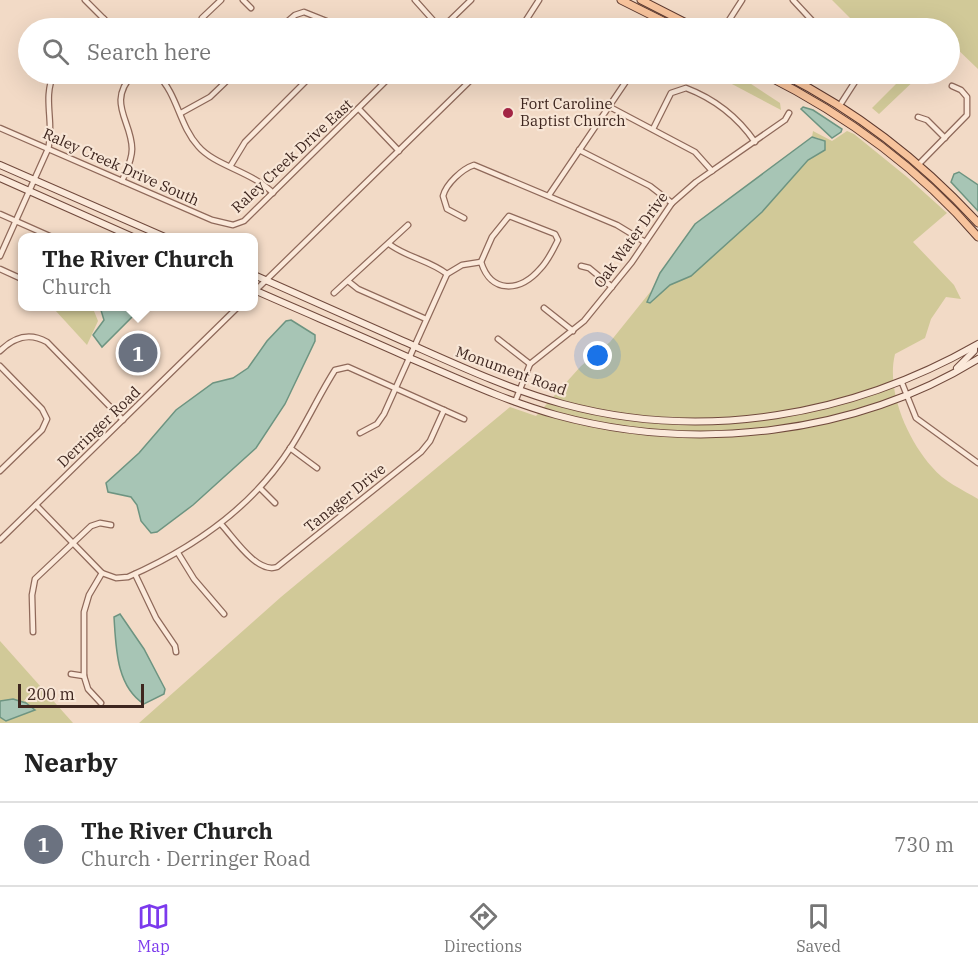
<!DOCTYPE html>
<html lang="en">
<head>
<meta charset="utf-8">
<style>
	:root { --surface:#fff; --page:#f6f6f6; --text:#222; --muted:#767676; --line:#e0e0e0; --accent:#7c3aed }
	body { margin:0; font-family:"IBM Plex Serif",serif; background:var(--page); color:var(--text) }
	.scale { position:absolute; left:18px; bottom:15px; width:126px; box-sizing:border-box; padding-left:6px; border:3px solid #3e261f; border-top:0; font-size:16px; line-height:21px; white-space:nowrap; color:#3e261f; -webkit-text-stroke:4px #f8e6d6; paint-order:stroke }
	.you { position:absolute; left:598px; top:356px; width:21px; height:21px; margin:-15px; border:4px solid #fff; border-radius:50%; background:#1a73e8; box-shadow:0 0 0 9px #1a73e833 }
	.badge { display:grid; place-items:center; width:39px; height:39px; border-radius:50%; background:var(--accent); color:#fff; font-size:20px; font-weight:700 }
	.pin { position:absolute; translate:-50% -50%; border:3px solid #fff; box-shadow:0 2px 6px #0006 }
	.popup { position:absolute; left:18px; top:233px; width:240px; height:78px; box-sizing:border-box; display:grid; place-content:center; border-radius:12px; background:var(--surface); filter:drop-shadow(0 2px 4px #0005); font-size:20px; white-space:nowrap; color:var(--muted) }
	.popup b { font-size:22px; color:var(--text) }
	.popup::after { content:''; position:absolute; left:50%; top:100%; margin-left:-12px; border:12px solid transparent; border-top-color:var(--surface) }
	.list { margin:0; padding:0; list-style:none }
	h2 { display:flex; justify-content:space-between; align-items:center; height:78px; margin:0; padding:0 24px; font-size:26px }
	h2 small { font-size:20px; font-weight:400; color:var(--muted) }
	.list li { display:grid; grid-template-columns:39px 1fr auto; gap:18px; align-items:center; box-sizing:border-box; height:84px; padding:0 24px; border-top:2px solid var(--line) }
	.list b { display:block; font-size:22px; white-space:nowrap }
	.list p { margin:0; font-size:20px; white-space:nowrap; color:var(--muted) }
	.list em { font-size:20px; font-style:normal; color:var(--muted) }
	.icon { flex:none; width:33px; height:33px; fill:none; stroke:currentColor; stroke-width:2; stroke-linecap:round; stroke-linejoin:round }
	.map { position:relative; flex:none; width:978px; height:723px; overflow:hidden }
	.search { position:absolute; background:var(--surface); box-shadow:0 6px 24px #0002; left:18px; right:18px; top:18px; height:66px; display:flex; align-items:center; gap:15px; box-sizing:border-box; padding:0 21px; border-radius:33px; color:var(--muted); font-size:22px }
	.sheet { height:162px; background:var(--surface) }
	nav { display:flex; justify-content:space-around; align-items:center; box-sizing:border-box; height:84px; border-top:2px solid var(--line); background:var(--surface); font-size:16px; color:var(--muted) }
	nav a { display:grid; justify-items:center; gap:3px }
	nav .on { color:var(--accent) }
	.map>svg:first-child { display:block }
</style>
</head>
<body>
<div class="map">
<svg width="978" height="723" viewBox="0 0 978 723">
	<rect width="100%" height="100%" fill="#f2dac6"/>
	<g fill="#d1c998">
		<path d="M832 0H978V69L952 44 950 46V28H860Z"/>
		<path d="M713 74H736L780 103 781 110Z"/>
		<path d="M903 74H921L879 114 872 108 905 75Z"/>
		<path d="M813 131 832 141 847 131 854 134 907 177 947 213 913 242 954 285 961 299 946 297 931 319 925 338 895 354C886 390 907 439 932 467 943 481 963 490 978 499V723H139L281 597 510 407 536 416 581 366 610 342 651 291 647 302 650 303 670 285 691 276 762 212 808 160 825 150 819 138 812 137Z"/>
		<path d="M87 306 94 311 98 321 87 345 55 310 58 307Z"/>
		<path d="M0 641 73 723H0Z"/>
	</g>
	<g fill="#a7c5b5" stroke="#6d9481" stroke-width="1.5">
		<path d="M803 107 813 110 842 129 841 132 832 138 801 109Z"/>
		<path d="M812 137 825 141V150L808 160 762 212 691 276 670 285 650 303 647 302 660 273 695 224Z"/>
		<path d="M959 172 978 185V211L951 182 954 174Z"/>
		<path d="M100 307H142L102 347 93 335 104 320Z"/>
		<path d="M291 320 315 335V341L285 404 256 448 193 505 157 532 151 533 141 521 137 505 131 497 108 492 106 483 139 453 176 410 213 383 233 378 248 368 267 341 286 321Z"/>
		<path d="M120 614 144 649 165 689 164 694 144 704C116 686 116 647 114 617Z"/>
		<path d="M13 699 26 703 35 710 6 721 0 717V701Z"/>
	</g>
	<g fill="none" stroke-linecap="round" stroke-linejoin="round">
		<defs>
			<g id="street">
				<path d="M85 0 113 28"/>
				<path d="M243 0 251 8"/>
				<path d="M415 0 440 28"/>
				<path d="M793 0 819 28"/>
				<path d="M202 18 221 0"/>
				<path d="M94 28 104 19"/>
				<path d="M280 28 295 15 304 12 344 28"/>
				<path d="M442 28 471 0"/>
				<path d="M521 28 539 0"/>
				<path d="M661 28 666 22 673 21 690 28"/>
				<path d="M724 28 742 0"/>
				<path d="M157 74C178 95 179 125 198 146 215 166 251 171 273 193"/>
				<path d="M840 105 860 74"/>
				<path d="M608 106 695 152 712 171"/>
				<path d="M359 109 399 151"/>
				<path d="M181 113 210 97 234 74"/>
				<path d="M918 117 927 120 945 138"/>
				<path d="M0 128 212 220 233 225 244 221 393 74"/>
				<path d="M653 129 671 93 686 88C715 99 737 116 755 142"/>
				<path d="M579 150 650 186 672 203"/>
				<path d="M919 164 967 115V97L961 90 952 86"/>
				<path d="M231 165 245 142 311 76"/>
				<path d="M122 181C126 171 132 161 132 149 132 121 106 103 133 74"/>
				<path d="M549 195 631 74"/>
				<path d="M0 214 54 238"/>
				<path d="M509 216 555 234 558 240C553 250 548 261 540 269 520 292 491 294 481 262L492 237Z"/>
				<path d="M464 218 447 209 443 196C446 184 462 169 474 165L617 225 645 242"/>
				<path d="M389 244C408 258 429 260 447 274"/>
				<path d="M0 256 48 149C55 124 42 98 54 74"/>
				<path d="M581 266 589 268 612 287"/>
				<path d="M0 269 22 279"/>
				<path d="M348 281 358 289 426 319"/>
				<path d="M255 291 477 74"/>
				<path d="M334 293 408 225"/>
				<path d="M544 308 573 331"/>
				<path d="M498 339 530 364"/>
				<path d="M0 351C14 337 29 332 47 342L123 420"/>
				<path d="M0 366 42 409 47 419 42 430 0 471"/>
				<path d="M902 383 916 418 978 463"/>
				<path d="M515 402 530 364 584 321 632 262 672 203 696 182 785 120 789 113"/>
				<path d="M360 433 377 424 384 414 447 274 462 265 481 262"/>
				<path d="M290 448 317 468"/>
				<path d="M260 488 275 503"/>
				<path d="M36 505 102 573 116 578 128 577C194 548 252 508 291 447 307 422 319 395 335 370L348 367 464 419"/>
				<path d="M221 524C234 538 257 574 277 567L421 452 430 441 444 410"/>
				<path d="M0 540 239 306"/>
				<path d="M178 553 194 579 224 614"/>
				<path d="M135 574 156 618 175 646 176 652"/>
				<path d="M33 632 32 595 35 579 91 526 100 523 111 525"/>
				<path d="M71 674 84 676"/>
				<path d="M101 703 88 689 84 676V612L89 595 102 573"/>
			</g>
			<g id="secondary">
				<path d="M0 165 167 238"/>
				<path d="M0 178 135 238"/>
				<path d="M254 275C303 297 353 319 403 341 455 364 508 389 563 404 704 442 852 416 978 344"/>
				<path d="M254 290C306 313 359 335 412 359 459 379 506 401 556 415 695 453 855 435 978 359"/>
				<path d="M957 368 974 351V347"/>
			</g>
			<g id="primary">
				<path d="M621 0 677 28"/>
				<path d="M641 0 696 28"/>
				<path d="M764 74C846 115 918 167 978 237"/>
				<path d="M783 74C858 112 922 162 978 223"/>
			</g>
		</defs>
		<use href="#street" stroke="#8f695a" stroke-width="7"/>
		<use href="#secondary" stroke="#714a3d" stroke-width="8"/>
		<use href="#primary" stroke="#5c382e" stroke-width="9"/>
		<use href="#street" stroke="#fbe9da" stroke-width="4.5"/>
		<use href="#secondary" stroke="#fbe9da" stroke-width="6"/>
		<use href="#primary" stroke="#f7c39c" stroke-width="7"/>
	</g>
	<circle fill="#a32545" stroke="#f8e6d6" stroke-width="2" cx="508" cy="113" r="6"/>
	<g text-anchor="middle" stroke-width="4.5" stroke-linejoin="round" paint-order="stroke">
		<g font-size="15" fill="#3e261f" stroke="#f8e6d6" text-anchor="start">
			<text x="520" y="109">Fort Caroline<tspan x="520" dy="17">Baptist Church</tspan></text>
		</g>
		<g font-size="15" fill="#3e261f" stroke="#f8e6d6">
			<text transform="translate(292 156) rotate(-43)" y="5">Raley Creek Drive East</text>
			<text transform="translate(121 167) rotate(24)" y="5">Raley Creek Drive South</text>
			<text transform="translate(631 240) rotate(-54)" y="5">Oak Water Drive</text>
			<text transform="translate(511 371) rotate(20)" y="5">Monument Road</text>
			<text transform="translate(99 427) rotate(-44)" y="5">Derringer Road</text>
			<text transform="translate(345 498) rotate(-39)" y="5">Tanager Drive</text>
		</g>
	</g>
</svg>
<div class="scale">200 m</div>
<div class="you"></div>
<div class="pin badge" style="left:138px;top:353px;background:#6b7280">1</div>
<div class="popup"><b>The River Church</b>Church</div>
<div class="search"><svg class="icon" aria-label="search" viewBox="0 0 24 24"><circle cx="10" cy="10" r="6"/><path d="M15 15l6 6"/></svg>Search here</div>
</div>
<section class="sheet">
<h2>Nearby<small></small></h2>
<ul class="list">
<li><span class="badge" style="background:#6b7280">1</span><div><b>The River Church</b><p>Church · Derringer Road</p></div><em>730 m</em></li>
</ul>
</section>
<nav>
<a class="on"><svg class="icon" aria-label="map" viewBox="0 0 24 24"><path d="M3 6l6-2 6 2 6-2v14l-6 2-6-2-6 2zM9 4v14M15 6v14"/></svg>Map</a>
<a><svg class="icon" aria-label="directions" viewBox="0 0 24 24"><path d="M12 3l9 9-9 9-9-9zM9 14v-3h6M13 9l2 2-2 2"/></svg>Directions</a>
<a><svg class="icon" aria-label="saved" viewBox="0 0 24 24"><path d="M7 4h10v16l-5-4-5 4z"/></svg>Saved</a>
</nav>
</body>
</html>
